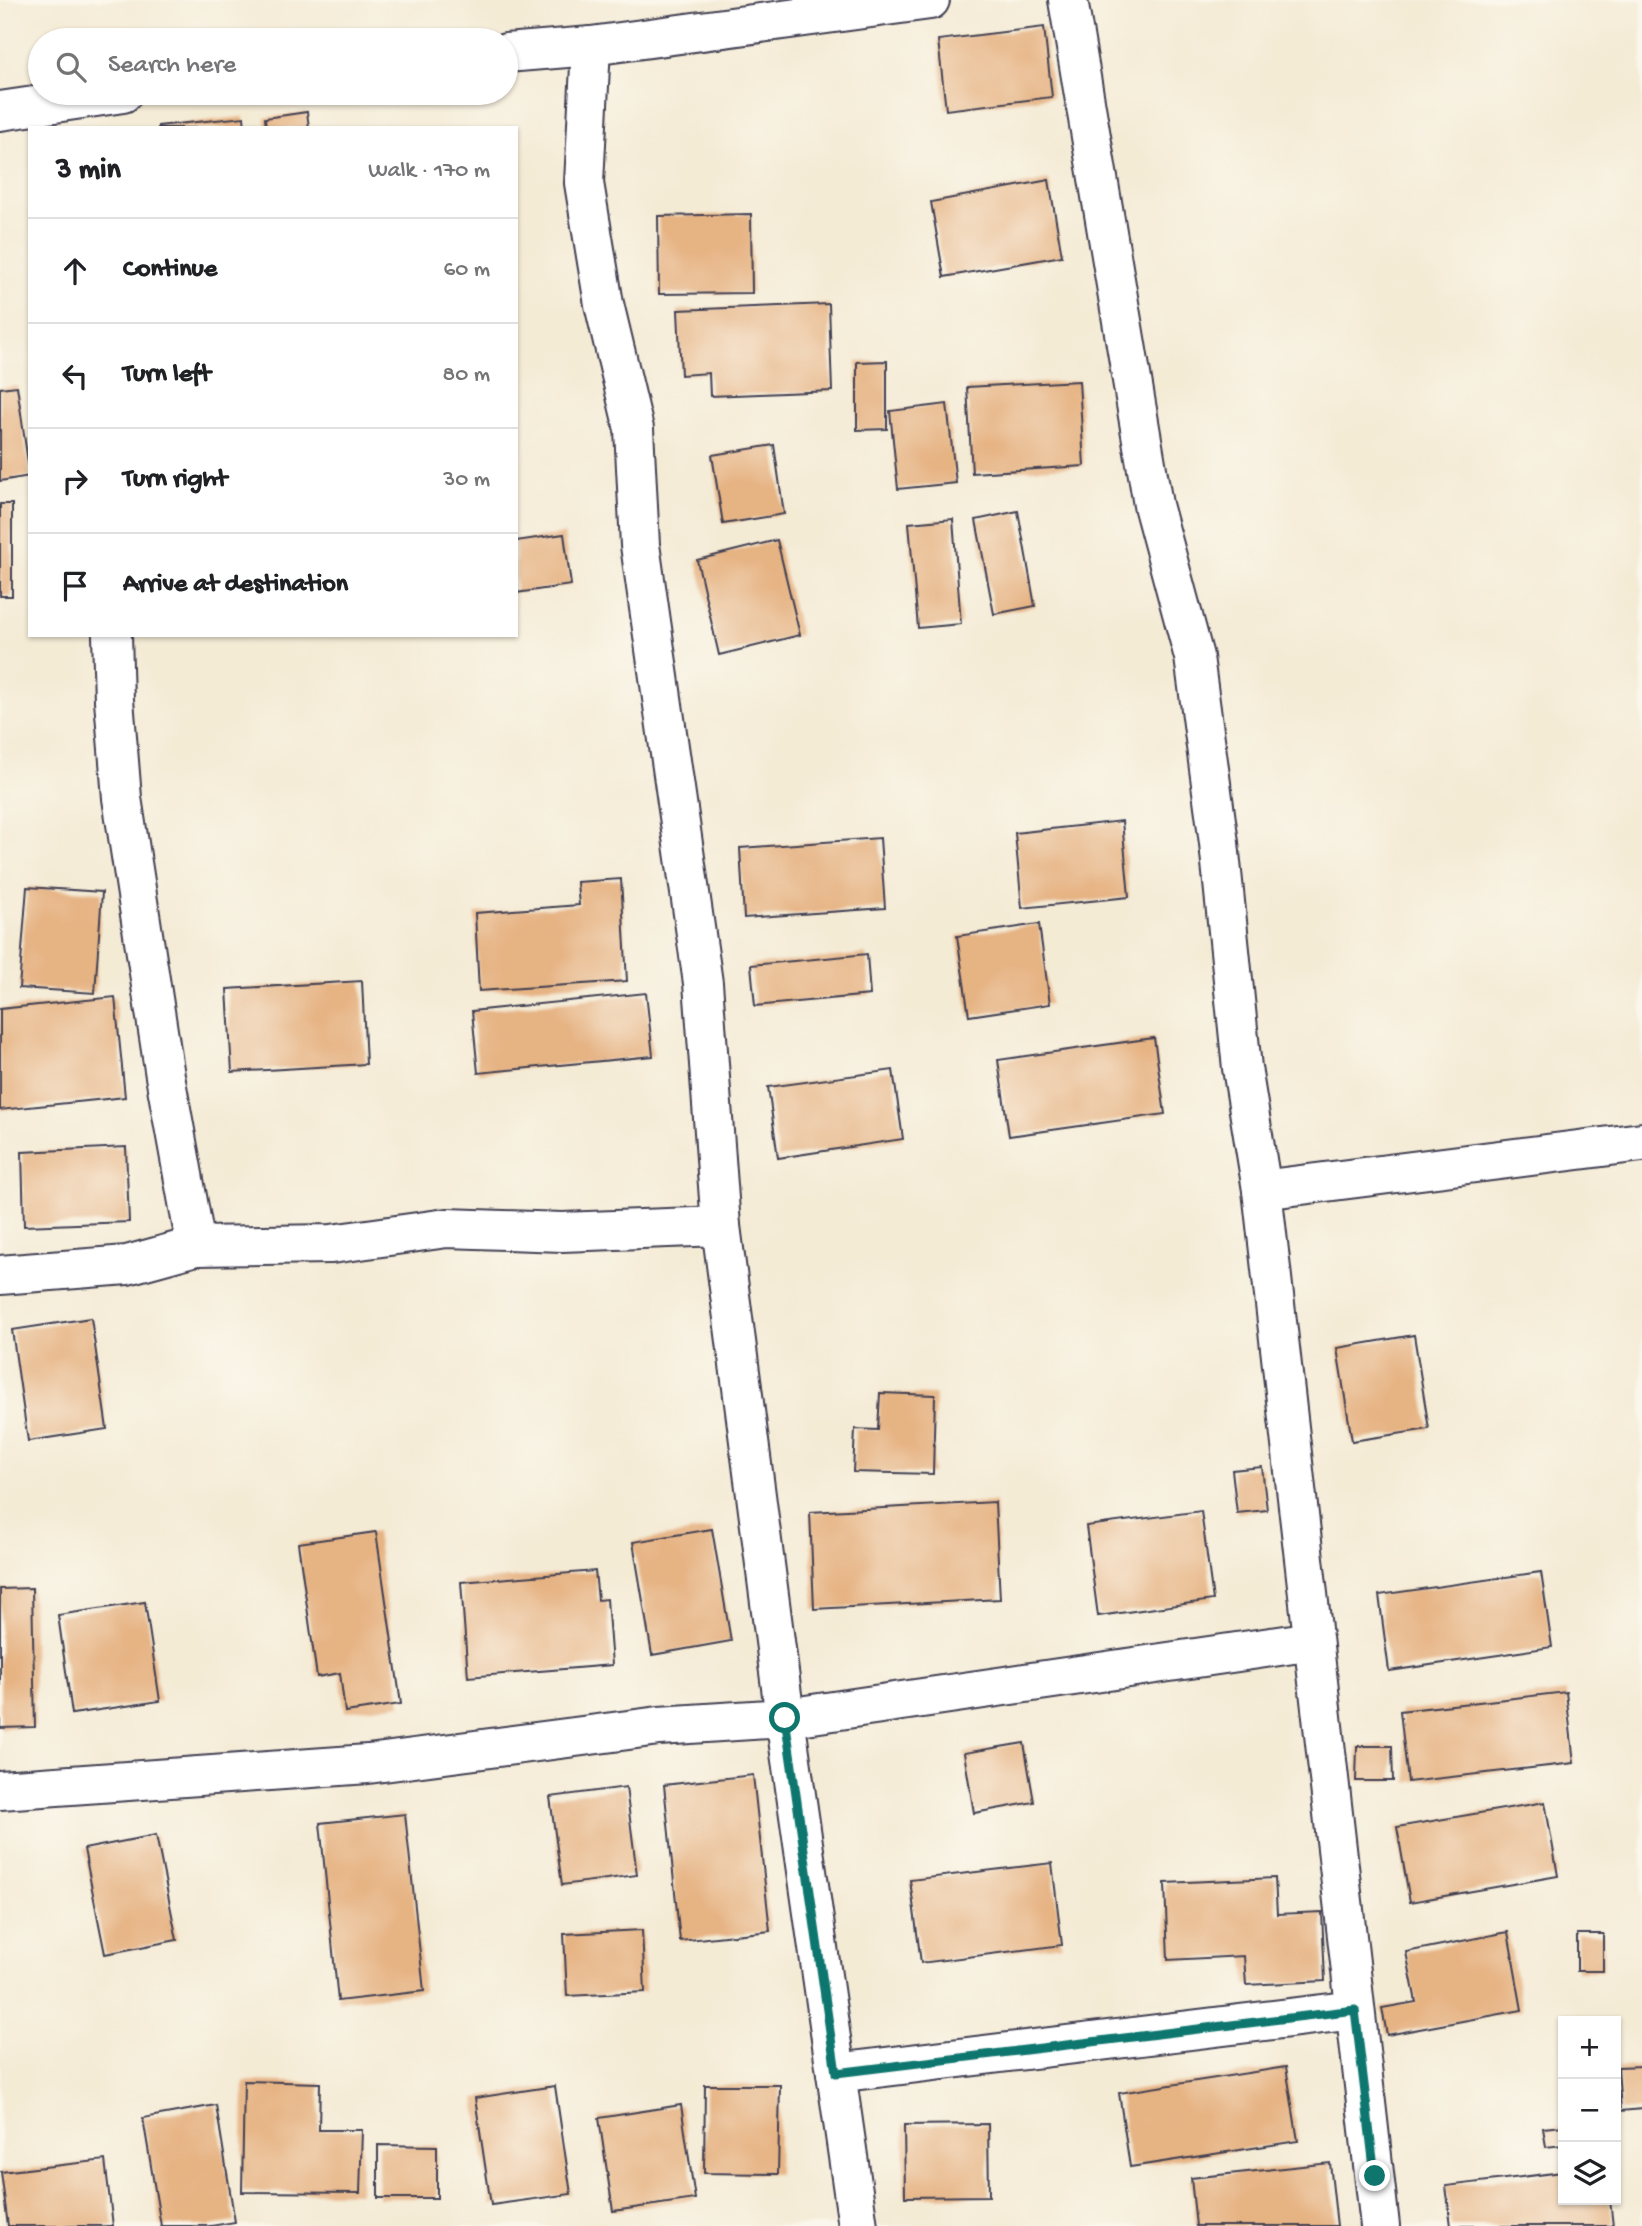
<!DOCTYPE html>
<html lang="en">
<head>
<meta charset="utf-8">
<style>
	:root { --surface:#fff; --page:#f2f2f2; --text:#202124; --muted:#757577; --line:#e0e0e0 }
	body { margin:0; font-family:"Gochi Hand",sans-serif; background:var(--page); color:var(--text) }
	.controls { position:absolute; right:21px; bottom:21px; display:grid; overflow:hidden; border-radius:0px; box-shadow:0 2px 5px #0004 }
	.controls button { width:63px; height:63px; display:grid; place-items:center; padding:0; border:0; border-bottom:2px solid var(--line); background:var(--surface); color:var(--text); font:35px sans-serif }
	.stop { position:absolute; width:21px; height:21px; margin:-16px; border:5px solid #0f766e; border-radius:50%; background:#fff }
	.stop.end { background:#0f766e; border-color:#fff; box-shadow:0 2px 7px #0008 }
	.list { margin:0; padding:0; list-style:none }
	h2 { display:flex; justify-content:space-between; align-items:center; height:91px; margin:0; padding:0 28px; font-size:30px }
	h2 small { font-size:23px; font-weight:400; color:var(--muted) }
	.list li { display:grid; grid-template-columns:46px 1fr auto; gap:21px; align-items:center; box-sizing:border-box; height:105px; padding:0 28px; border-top:2px solid var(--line) }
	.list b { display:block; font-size:26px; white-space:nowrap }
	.list em { font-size:23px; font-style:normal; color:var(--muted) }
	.icon { flex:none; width:38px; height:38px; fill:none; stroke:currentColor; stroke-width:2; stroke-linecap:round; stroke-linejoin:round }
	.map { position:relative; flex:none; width:1642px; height:2226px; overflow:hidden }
	.search { position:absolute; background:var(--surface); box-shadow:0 2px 5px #0004; left:28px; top:28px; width:490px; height:77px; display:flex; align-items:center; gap:18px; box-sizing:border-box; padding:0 24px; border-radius:38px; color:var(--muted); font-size:26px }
	.panel { position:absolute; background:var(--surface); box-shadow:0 2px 5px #0004; left:28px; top:126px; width:490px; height:511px; border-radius:0px }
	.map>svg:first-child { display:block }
</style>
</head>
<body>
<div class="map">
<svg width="1642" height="2226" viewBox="0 0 1642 2226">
	<rect width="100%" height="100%" fill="#fbf7ec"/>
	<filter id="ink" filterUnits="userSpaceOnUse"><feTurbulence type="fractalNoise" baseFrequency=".0143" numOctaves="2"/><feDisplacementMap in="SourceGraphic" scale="14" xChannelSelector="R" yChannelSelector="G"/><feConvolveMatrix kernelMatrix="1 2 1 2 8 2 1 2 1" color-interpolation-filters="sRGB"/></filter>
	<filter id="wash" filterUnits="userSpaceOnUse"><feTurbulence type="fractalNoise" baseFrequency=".00686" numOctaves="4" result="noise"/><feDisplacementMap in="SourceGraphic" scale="28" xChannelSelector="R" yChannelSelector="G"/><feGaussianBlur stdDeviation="1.57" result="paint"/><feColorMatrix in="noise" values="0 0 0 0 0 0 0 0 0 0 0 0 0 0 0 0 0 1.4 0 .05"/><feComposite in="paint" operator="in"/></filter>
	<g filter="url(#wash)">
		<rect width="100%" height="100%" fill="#f4ebd5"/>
		<g id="blocks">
			<g fill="#e6b383">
				<path d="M1044 27 1052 97 946 110 938 40Z"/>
				<path d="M307 112 309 128H266L265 118Z"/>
				<path d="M244 117 245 128H158V126Z"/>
				<path d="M1049 180 1062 256 944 277 931 202Z"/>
				<path d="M751 214 752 293 659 294 658 216Z"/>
				<path d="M829 304 832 391 710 396 709 373 681 375 678 310Z"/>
				<path d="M887 361V429L857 430V362Z"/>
				<path d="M1079 381 1084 466 972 473 967 387Z"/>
				<path d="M17 386 30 476 0 481V388Z"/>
				<path d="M947 404 956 483 898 489 890 411Z"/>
				<path d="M774 445 784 514 723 524 712 455Z"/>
				<rect x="0" y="504" width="12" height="92"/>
				<path d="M1018 511 1035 606 994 614 976 520Z"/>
				<path d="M953 519 961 624 918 628 909 523Z"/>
				<path d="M564 534 571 585 516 593V541Z"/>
				<path d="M777 540 800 635 719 655 697 560Z"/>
				<path d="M1122 821 1129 897 1022 908 1015 833Z"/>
				<path d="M880 838 885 908 744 918 740 848Z"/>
				<path d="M621 879 627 981 479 991 475 913 579 905 577 882Z"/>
				<path d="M27 887 102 892 95 993 19 988Z"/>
				<path d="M1039 924 1050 1004 969 1016 957 936Z"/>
				<path d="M867 954 870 995 755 1006 751 965Z"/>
				<path d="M362 981 366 1064 232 1072 227 989Z"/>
				<path d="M646 993 653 1056 478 1073 472 1011Z"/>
				<path d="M115 997 125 1097 0 1110V1009Z"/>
				<path d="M1154 1038 1165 1114 1009 1136 998 1060Z"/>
				<path d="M893 1070 903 1139 778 1158 768 1087Z"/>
				<path d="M126 1147 129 1222 24 1226 22 1152Z"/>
				<path d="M91 1318 107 1429 28 1441 12 1330Z"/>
				<path d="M1414 1335 1429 1429 1352 1441 1337 1348Z"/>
				<path d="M880 1393 935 1395 933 1474 853 1472 855 1429 878 1430Z"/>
				<path d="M1262 1467 1267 1510 1237 1513 1232 1470Z"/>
				<path d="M995 1502 1000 1599 814 1609 810 1512Z"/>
				<path d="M1201 1511 1213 1600 1098 1616 1086 1526Z"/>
				<path d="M712 1529 731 1641 652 1655 633 1542Z"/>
				<path d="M376 1532 401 1704 345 1712 340 1673 317 1677 298 1543Z"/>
				<path d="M595 1571 598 1600 607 1599 612 1665 468 1677 461 1582Z"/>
				<path d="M1541 1572 1552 1647 1389 1671 1379 1595Z"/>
				<path d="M32 1588 35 1727 0 1728V1589Z"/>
				<path d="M145 1602 160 1701 72 1714 58 1615Z"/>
				<path d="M1566 1692 1574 1763 1408 1782 1400 1711Z"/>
				<path d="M1024 1743 1034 1802 974 1813 964 1753Z"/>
				<path d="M1357 1746H1392L1393 1781H1356Z"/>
				<path d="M753 1775 770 1931 680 1941 664 1785Z"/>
				<path d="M626 1787 637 1875 562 1885 550 1797Z"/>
				<path d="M1545 1802 1558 1876 1410 1902 1397 1827Z"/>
				<path d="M405 1814 424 1991 338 2001 320 1823Z"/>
				<path d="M156 1835 177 1940 105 1954 84 1849Z"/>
				<path d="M1052 1863 1062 1945 921 1963 910 1880Z"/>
				<path d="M1275 1878 1277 1914 1322 1912 1325 1981 1246 1985 1244 1956 1168 1960 1165 1883Z"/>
				<path d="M642 1930 645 1992 567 1996 564 1934Z"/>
				<path d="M1508 1932 1522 2010 1387 2035 1382 2008 1416 2002 1406 1952Z"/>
				<rect x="1577" y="1934" width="26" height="37"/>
				<path d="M1642 2066V2109L1621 2111 1618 2067Z"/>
				<path d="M1286 2067 1298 2141 1130 2167 1119 2093Z"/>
				<path d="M244 2081 320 2083 319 2130H362L360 2193 242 2192Z"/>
				<path d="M705 2085H780L778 2174 704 2173Z"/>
				<path d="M555 2086 571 2194 491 2205 475 2098Z"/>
				<path d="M216 2105 235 2222 211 2226H161L143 2118Z"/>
				<path d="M681 2105 695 2199 613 2211 599 2118Z"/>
				<path d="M988 2124 989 2196 905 2197 904 2125Z"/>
				<path d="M1563 2126V2145L1546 2147 1543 2128Z"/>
				<path d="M378 2145 437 2146V2198H378Z"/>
				<path d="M105 2160 113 2226H8L1 2172Z"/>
				<path d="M1330 2163 1337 2226H1196L1191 2178Z"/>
				<path d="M1563 2172V2200H1610L1613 2226H1451L1446 2186Z"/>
			</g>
		</g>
	</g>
	<g filter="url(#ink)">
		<use href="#blocks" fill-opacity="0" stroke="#424052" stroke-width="2"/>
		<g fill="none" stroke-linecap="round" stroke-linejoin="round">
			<defs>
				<g id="minor">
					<path d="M1068 0 1153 505 1194 657 1219 843 1242 1068 1262 1190 1380 2226"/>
					<path d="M591 46 584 183 604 304 634 429 640 545 703 983 721 1226 785 1718 858 2226"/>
					<path d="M506 53 591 46 930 0"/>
					<path d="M0 111 123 93"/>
					<path d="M112 635 114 700 122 798 165 1076 196 1246"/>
					<path d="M1262 1190 1642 1142"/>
					<path d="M0 1275 127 1265 196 1246 331 1244 447 1228 562 1232 721 1226"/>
					<path d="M0 1790 368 1764 659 1726 785 1718 1313 1641"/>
					<path d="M836 2073 1355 2010"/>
				</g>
			</defs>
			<use href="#minor" stroke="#424052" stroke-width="42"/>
			<use href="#minor" stroke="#fff" stroke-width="38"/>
		</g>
	</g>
	<g fill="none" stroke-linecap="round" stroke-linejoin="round" filter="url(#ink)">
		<path stroke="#0f766e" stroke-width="9" d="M785 1718 836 2073 1355 2010 1375 2176"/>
	</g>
</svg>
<div class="controls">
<button>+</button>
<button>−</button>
<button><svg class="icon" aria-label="layers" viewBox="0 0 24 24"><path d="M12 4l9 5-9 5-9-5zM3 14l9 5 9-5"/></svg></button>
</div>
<div class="stop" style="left:785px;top:1718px"></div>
<div class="stop end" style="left:1375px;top:2176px"></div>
<div class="search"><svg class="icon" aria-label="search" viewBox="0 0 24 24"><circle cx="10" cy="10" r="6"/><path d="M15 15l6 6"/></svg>Search here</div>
<section class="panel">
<h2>3 min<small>Walk · 170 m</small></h2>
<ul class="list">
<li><svg class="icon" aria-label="ahead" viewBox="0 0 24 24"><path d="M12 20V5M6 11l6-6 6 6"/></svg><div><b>Continue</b></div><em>60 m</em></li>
<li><svg class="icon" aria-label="left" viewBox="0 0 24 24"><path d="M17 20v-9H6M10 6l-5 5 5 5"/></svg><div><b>Turn left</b></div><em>80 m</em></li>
<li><svg class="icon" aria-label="right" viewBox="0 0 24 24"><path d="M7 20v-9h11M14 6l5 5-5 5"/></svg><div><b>Turn right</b></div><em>30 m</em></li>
<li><svg class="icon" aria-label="arrive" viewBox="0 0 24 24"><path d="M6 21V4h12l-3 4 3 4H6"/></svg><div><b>Arrive at destination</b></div></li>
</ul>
</section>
</div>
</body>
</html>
